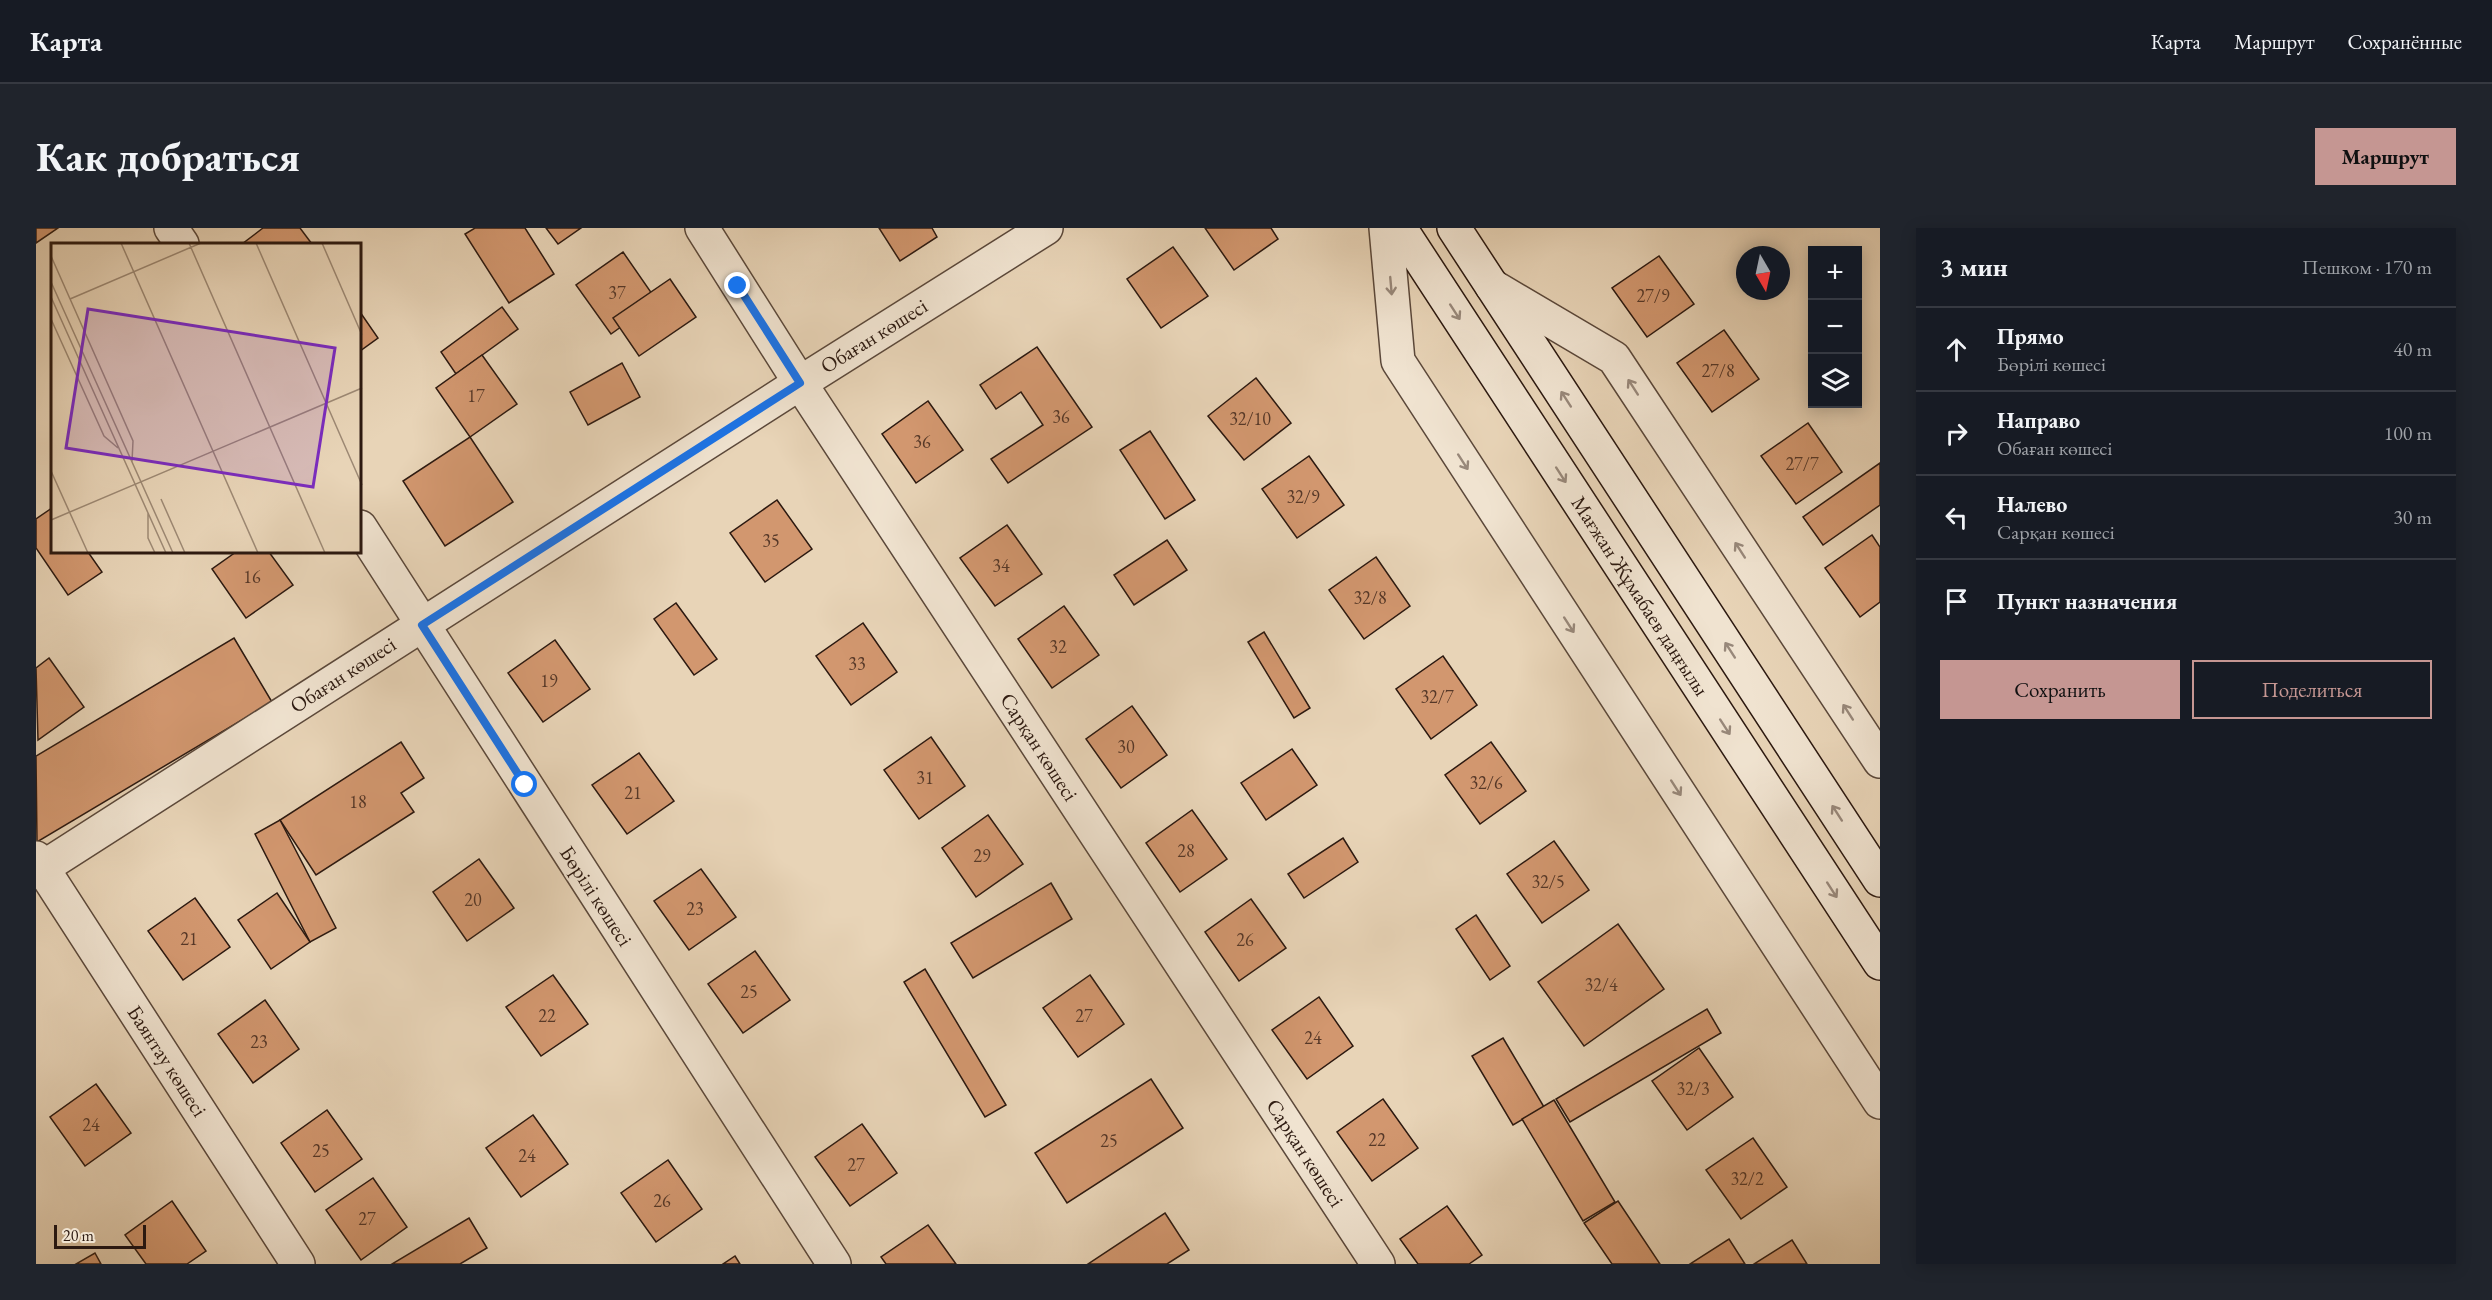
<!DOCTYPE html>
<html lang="ru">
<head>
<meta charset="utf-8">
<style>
	:root { --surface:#171b24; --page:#20242c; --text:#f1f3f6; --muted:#9ea1a6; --line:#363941; --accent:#c59692 }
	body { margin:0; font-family:"EB Garamond",serif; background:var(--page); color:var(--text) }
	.controls { position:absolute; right:18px; top:18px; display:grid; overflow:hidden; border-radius:0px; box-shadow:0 3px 15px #0003 }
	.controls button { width:54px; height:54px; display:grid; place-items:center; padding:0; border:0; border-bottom:2px solid var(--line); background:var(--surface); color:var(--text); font:30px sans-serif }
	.compass { position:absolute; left:1700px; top:18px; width:54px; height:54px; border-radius:50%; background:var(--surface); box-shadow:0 3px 15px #0003; rotate:171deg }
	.scale { position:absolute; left:18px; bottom:15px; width:92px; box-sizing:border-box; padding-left:6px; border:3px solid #2c1910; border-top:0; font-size:16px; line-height:21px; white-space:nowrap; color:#2c1910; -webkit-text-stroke:4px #f0e3d0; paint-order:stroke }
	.stop { position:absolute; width:18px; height:18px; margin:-14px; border:4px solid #1a73e8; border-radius:50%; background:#fff }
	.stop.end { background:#1a73e8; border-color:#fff; box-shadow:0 2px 6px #0008 }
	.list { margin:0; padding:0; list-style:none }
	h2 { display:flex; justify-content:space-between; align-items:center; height:78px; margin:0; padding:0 24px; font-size:26px }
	h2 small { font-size:20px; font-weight:400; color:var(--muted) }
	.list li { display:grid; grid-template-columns:39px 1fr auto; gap:18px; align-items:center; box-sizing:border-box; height:84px; padding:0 24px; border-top:2px solid var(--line) }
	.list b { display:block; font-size:22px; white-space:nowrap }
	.list p { margin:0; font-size:20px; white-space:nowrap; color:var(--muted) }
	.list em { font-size:20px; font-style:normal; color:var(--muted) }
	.actions { display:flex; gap:12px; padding:18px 24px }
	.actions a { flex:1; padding:14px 0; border:2px solid var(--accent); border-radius:0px; text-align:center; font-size:21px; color:var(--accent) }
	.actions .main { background:var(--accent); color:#111 }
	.icon { flex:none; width:33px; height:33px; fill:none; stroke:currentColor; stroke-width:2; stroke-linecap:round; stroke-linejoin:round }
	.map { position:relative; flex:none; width:1844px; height:1036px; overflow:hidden; border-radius:0px }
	header { display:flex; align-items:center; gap:36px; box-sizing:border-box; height:84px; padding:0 30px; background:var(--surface); border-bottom:2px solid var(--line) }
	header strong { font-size:28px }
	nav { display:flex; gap:33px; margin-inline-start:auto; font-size:21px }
	.intro { display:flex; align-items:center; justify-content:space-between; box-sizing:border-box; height:144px; padding:0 36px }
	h1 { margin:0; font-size:42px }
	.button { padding:15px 27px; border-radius:0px; background:var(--accent); color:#111; font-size:21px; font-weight:700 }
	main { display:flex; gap:36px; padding:0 36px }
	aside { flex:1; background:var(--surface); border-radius:0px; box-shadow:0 3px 15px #0003 }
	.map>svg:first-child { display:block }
</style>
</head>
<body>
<header>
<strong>Карта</strong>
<nav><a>Карта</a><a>Маршрут</a><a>Сохранённые</a></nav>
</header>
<div class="intro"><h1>Как добраться</h1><a class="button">Маршрут</a></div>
<main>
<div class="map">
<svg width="1844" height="1036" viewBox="0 0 1844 1036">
	<rect width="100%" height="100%" fill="#e8d4b7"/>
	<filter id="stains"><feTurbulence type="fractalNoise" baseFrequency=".00333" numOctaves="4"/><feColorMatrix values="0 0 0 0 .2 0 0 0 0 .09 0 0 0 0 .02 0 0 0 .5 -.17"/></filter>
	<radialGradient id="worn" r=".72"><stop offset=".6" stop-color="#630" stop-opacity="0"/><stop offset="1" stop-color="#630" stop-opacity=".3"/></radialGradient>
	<g fill="#d2976f" stroke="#2c1910" stroke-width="1.5">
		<path d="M0 0H22L0 15Z"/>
		<path d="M227 0H264L276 16H206Z"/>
		<path d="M439 0H489L518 46 473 75 429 6Z"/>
		<path d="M510 0H545L522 16Z"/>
		<path d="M843 0H896L901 9 864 33Z"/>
		<path d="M1169 0H1235L1242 11 1198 42Z"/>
		<path d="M1137 19 1172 68 1125 100 1091 51Z"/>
		<path d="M587 24 621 73 575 106 540 57Z"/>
		<path d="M1623 28 1658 76 1611 109 1576 60Z"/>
		<path d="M634 51 660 89 603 128 577 90Z"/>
		<path d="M466 79 482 101 420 146 405 124Z"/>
		<path d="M324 84 342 110 324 123Z"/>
		<path d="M1688 102 1723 151 1676 184 1641 135Z"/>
		<path d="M1001 119 1056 199 972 255 955 231 1007 197 985 164 960 181 944 157Z"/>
		<path d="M446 127 481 176 434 209 400 160Z"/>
		<path d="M586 135 604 169 552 197 534 164Z"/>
		<path d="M1220 150 1255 195 1208 232 1172 188Z"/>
		<path d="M892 173 927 222 880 255 846 206Z"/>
		<path d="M1772 195 1806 244 1760 276 1725 228Z"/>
		<path d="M1114 203 1159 272 1129 291 1084 222Z"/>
		<path d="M434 209 477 274 409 318 367 253Z"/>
		<path d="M1273 228 1308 277 1261 310 1226 261Z"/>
		<path d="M1844 235V277L1787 317 1767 289Z"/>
		<path d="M741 272 776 321 729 354 694 305Z"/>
		<path d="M16 280V324H52L66 344 32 367 0 320V291Z"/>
		<path d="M971 297 1006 346 959 378 924 330Z"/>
		<path d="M1836 307 1844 319V374L1824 389 1789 340Z"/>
		<path d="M1131 312 1151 342 1098 377 1078 347Z"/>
		<path d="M200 324H233L257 357 210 390 176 341Z"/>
		<path d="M1340 329 1374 378 1328 411 1293 362Z"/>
		<path d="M640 375 681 431 658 447 618 391Z"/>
		<path d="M1028 378 1063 427 1016 460 982 411Z"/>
		<path d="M827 395 861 444 815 477 780 428Z"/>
		<path d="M1228 404 1274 480 1258 490 1212 414Z"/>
		<path d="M198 410 236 474 1 614 0 528Z"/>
		<path d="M519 412 554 461 507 494 472 445Z"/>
		<path d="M1407 428 1441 477 1395 511 1360 461Z"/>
		<path d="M13 430 48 479 2 512 0 440Z"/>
		<path d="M1096 478 1131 527 1085 560 1050 511Z"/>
		<path d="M895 509 929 558 883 591 848 542Z"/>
		<path d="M365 514 388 550 365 565 378 584 280 647 244 592Z"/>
		<path d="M1455 514 1490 563 1444 596 1409 547Z"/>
		<path d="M1256 521 1281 557 1230 592 1205 555Z"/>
		<path d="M603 525 638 573 591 606 556 557Z"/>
		<path d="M1156 582 1191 631 1144 664 1110 615Z"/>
		<path d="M952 587 987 636 940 669 906 620Z"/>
		<path d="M244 592 300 700 274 714 219 606Z"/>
		<path d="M1307 610 1322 634 1268 670 1252 646Z"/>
		<path d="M1518 613 1553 662 1506 695 1471 646Z"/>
		<path d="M443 631 478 680 431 713 397 664Z"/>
		<path d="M665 641 700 689 653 722 618 673Z"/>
		<path d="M1015 655 1036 691 937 750 915 715Z"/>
		<path d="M241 665 274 714 235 741 202 692Z"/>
		<path d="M159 670 194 719 147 752 112 703Z"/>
		<path d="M1215 671 1250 720 1203 753 1169 704Z"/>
		<path d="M1440 687 1474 738 1454 752 1420 701Z"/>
		<path d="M1582 696 1628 761 1548 818 1502 754Z"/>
		<path d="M719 723 754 772 707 805 672 756Z"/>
		<path d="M889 741 970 877 949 889 868 754Z"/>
		<path d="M517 747 552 796 505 828 470 779Z"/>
		<path d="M1054 747 1088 796 1042 829 1007 780Z"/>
		<path d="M1283 769 1317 818 1271 851 1236 802Z"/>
		<path d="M229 772 263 821 217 855 182 806Z"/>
		<path d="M1671 781 1685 805 1534 894 1520 871Z"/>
		<path d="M1467 810 1508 879 1477 897 1436 828Z"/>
		<path d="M1663 820 1697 869 1651 902 1616 853Z"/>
		<path d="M1115 851 1147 900 1031 975 999 925Z"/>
		<path d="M60 856 95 905 49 938 14 889Z"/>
		<path d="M1347 871 1382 920 1336 953 1301 904Z"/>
		<path d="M1518 872 1579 974 1547 993 1486 891Z"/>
		<path d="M291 882 326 931 279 964 245 915Z"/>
		<path d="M497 887 532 936 485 969 450 920Z"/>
		<path d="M826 896 861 945 814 978 779 929Z"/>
		<path d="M1717 910 1751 959 1705 991 1670 942Z"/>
		<path d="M632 932 666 981 620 1014 585 965Z"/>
		<path d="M337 950 371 999 325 1032 290 982Z"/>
		<path d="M136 973 170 1023 151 1036H110L89 1007Z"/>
		<path d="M1582 973 1624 1036H1576L1548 995Z"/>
		<path d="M1411 978 1446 1027 1433 1036H1382L1364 1011Z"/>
		<path d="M1129 985 1153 1022 1131 1036H1052Z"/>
		<path d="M433 990 451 1020 424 1036H356Z"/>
		<path d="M892 997 920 1036H850L845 1029Z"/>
		<path d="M1693 1011 1709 1036H1654Z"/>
		<path d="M1756 1012 1771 1036H1718Z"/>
		<path d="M59 1025 65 1036H40Z"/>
		<path d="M699 1028 704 1036H687Z"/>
	</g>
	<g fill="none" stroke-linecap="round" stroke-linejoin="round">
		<defs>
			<g id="minor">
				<path d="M135 0 146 16"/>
				<path d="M666 0 764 155 1342 1036"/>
				<path d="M1350 0 1362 133 1844 874"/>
				<path d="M1456 58 1578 130 1844 533"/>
				<path d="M324 299 798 1036"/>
				<path d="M0 630 262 1036"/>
				<path d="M0 644 764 155 1010 0"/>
			</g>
			<g id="secondary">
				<path d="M1364 0 1844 735"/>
				<path d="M1418 0 1844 652"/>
			</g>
		</defs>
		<use href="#minor" stroke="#5b483a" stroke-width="36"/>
		<use href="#secondary" stroke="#2c1910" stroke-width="36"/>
		<use href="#minor" stroke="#f0e3d0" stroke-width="33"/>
		<use href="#secondary" stroke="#f0e3d0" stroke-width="33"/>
	</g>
	<defs><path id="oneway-shaft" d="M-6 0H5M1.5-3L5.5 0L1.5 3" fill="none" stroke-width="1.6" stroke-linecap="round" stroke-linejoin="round" transform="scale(1.5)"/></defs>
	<g stroke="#98887a">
		<use href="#oneway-shaft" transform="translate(1355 58) rotate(85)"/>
		<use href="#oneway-shaft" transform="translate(1419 84) rotate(57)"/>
		<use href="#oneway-shaft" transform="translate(1597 159) rotate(-123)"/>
		<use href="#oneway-shaft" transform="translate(1530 171) rotate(-123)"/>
		<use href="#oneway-shaft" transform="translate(1427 234) rotate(57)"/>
		<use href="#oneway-shaft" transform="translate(1525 247) rotate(57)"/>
		<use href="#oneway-shaft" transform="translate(1704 322) rotate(-123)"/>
		<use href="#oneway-shaft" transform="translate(1533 397) rotate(57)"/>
		<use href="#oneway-shaft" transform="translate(1694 422) rotate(-123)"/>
		<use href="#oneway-shaft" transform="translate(1812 484) rotate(-123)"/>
		<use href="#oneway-shaft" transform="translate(1689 499) rotate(57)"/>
		<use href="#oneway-shaft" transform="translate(1640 560) rotate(57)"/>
		<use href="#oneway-shaft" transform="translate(1801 585) rotate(-123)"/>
		<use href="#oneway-shaft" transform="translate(1796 662) rotate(57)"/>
	</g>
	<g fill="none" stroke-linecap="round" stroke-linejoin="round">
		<path stroke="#1a73e8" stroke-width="8" d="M489 557 386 397 764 155 702 58"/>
	</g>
	<g text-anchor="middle" stroke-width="4.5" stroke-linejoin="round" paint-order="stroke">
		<g font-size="18" fill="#563828">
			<text x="581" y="71">37</text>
			<text x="1617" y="74">27/9</text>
			<text x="1682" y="149">27/8</text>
			<text x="440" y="174">17</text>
			<text x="1025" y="195">36</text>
			<text x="1214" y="197">32/10</text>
			<text x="886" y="220">36</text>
			<text x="1766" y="242">27/7</text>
			<text x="1267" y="275">32/9</text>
			<text x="735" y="319">35</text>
			<text x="965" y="344">34</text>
			<text x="216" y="355">16</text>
			<text x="1334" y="376">32/8</text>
			<text x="1022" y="425">32</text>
			<text x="821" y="442">33</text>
			<text x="513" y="459">19</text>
			<text x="1401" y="475">32/7</text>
			<text x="1090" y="525">30</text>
			<text x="889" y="556">31</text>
			<text x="1450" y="561">32/6</text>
			<text x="597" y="571">21</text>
			<text x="322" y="580">18</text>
			<text x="1150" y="629">28</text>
			<text x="946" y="634">29</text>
			<text x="1512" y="660">32/5</text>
			<text x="437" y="678">20</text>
			<text x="659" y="687">23</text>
			<text x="153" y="717">21</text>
			<text x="1209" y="718">26</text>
			<text x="1565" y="763">32/4</text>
			<text x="713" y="770">25</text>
			<text x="511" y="794">22</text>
			<text x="1048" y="794">27</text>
			<text x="1277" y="816">24</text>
			<text x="223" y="820">23</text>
			<text x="1657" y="867">32/3</text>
			<text x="55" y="903">24</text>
			<text x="1341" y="918">22</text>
			<text x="1073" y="919">25</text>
			<text x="285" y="929">25</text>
			<text x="491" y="934">24</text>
			<text x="820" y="943">27</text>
			<text x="1711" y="957">32/2</text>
			<text x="626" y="979">26</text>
			<text x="331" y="997">27</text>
		</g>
		<g font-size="21" fill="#2c1910" stroke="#f0e3d0">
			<text transform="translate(838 108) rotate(-32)" y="7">Обаған көшесі</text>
			<text transform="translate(1604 368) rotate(57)" y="7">Мағжан Жұмабаев даңғылы</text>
			<text transform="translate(307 447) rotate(-33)" y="7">Обаған көшесі</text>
			<text transform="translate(1003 519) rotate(57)" y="7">Сарқан көшесі</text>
			<text transform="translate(560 668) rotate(57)" y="7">Бөрілі көшесі</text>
			<text transform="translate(131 833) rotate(57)" y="7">Баянтау көшесі</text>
			<text transform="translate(1269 925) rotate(57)" y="7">Сарқан көшесі</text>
		</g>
	</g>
	<g transform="translate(15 15)">
		<rect width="310" height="310" fill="#e8d4b7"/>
		<path fill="none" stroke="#9d8974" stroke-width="1.5" d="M70 0 207 310M138 0 274 310M205 0 311 242M271 0 311 92M0 13 82 198 81 219M0 39 122 310M0 54 115 310M19 56 150 0M0 76 53 193 67 205M0 228 37 310M110 256 134 310M97 270V295L104 310M0 277 311 145"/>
		<path fill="#7b2cbf" fill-opacity="0.15" stroke="#7b2cbf" stroke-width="3" d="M37 66 284 105 262 244 15 205Z"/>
		<rect width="310" height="310" fill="none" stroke="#2c1910" stroke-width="3"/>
	</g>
	<rect width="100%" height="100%" filter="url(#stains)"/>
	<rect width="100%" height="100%" fill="url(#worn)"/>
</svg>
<div class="controls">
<button>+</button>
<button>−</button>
<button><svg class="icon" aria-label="layers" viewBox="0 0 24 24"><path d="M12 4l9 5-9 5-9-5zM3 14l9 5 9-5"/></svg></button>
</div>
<svg class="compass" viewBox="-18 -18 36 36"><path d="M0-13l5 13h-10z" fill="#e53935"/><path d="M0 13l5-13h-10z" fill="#9ea1a6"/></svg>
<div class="scale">20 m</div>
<div class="stop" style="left:489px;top:557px"></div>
<div class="stop end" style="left:702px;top:58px"></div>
</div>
<aside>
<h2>3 мин<small>Пешком · 170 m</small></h2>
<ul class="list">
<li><svg class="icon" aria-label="ahead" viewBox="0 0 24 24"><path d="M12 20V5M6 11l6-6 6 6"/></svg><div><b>Прямо</b><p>Бөрілі көшесі</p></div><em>40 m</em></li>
<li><svg class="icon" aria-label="right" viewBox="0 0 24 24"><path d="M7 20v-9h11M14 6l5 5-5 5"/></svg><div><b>Направо</b><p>Обаған көшесі</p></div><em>100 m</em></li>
<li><svg class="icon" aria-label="left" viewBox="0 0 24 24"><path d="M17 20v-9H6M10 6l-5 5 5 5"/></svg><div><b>Налево</b><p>Сарқан көшесі</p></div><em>30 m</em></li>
<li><svg class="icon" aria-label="arrive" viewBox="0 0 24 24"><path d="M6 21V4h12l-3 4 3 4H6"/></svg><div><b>Пункт назначения</b></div></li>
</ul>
<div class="actions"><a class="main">Сохранить</a><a>Поделиться</a></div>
</aside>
</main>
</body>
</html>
